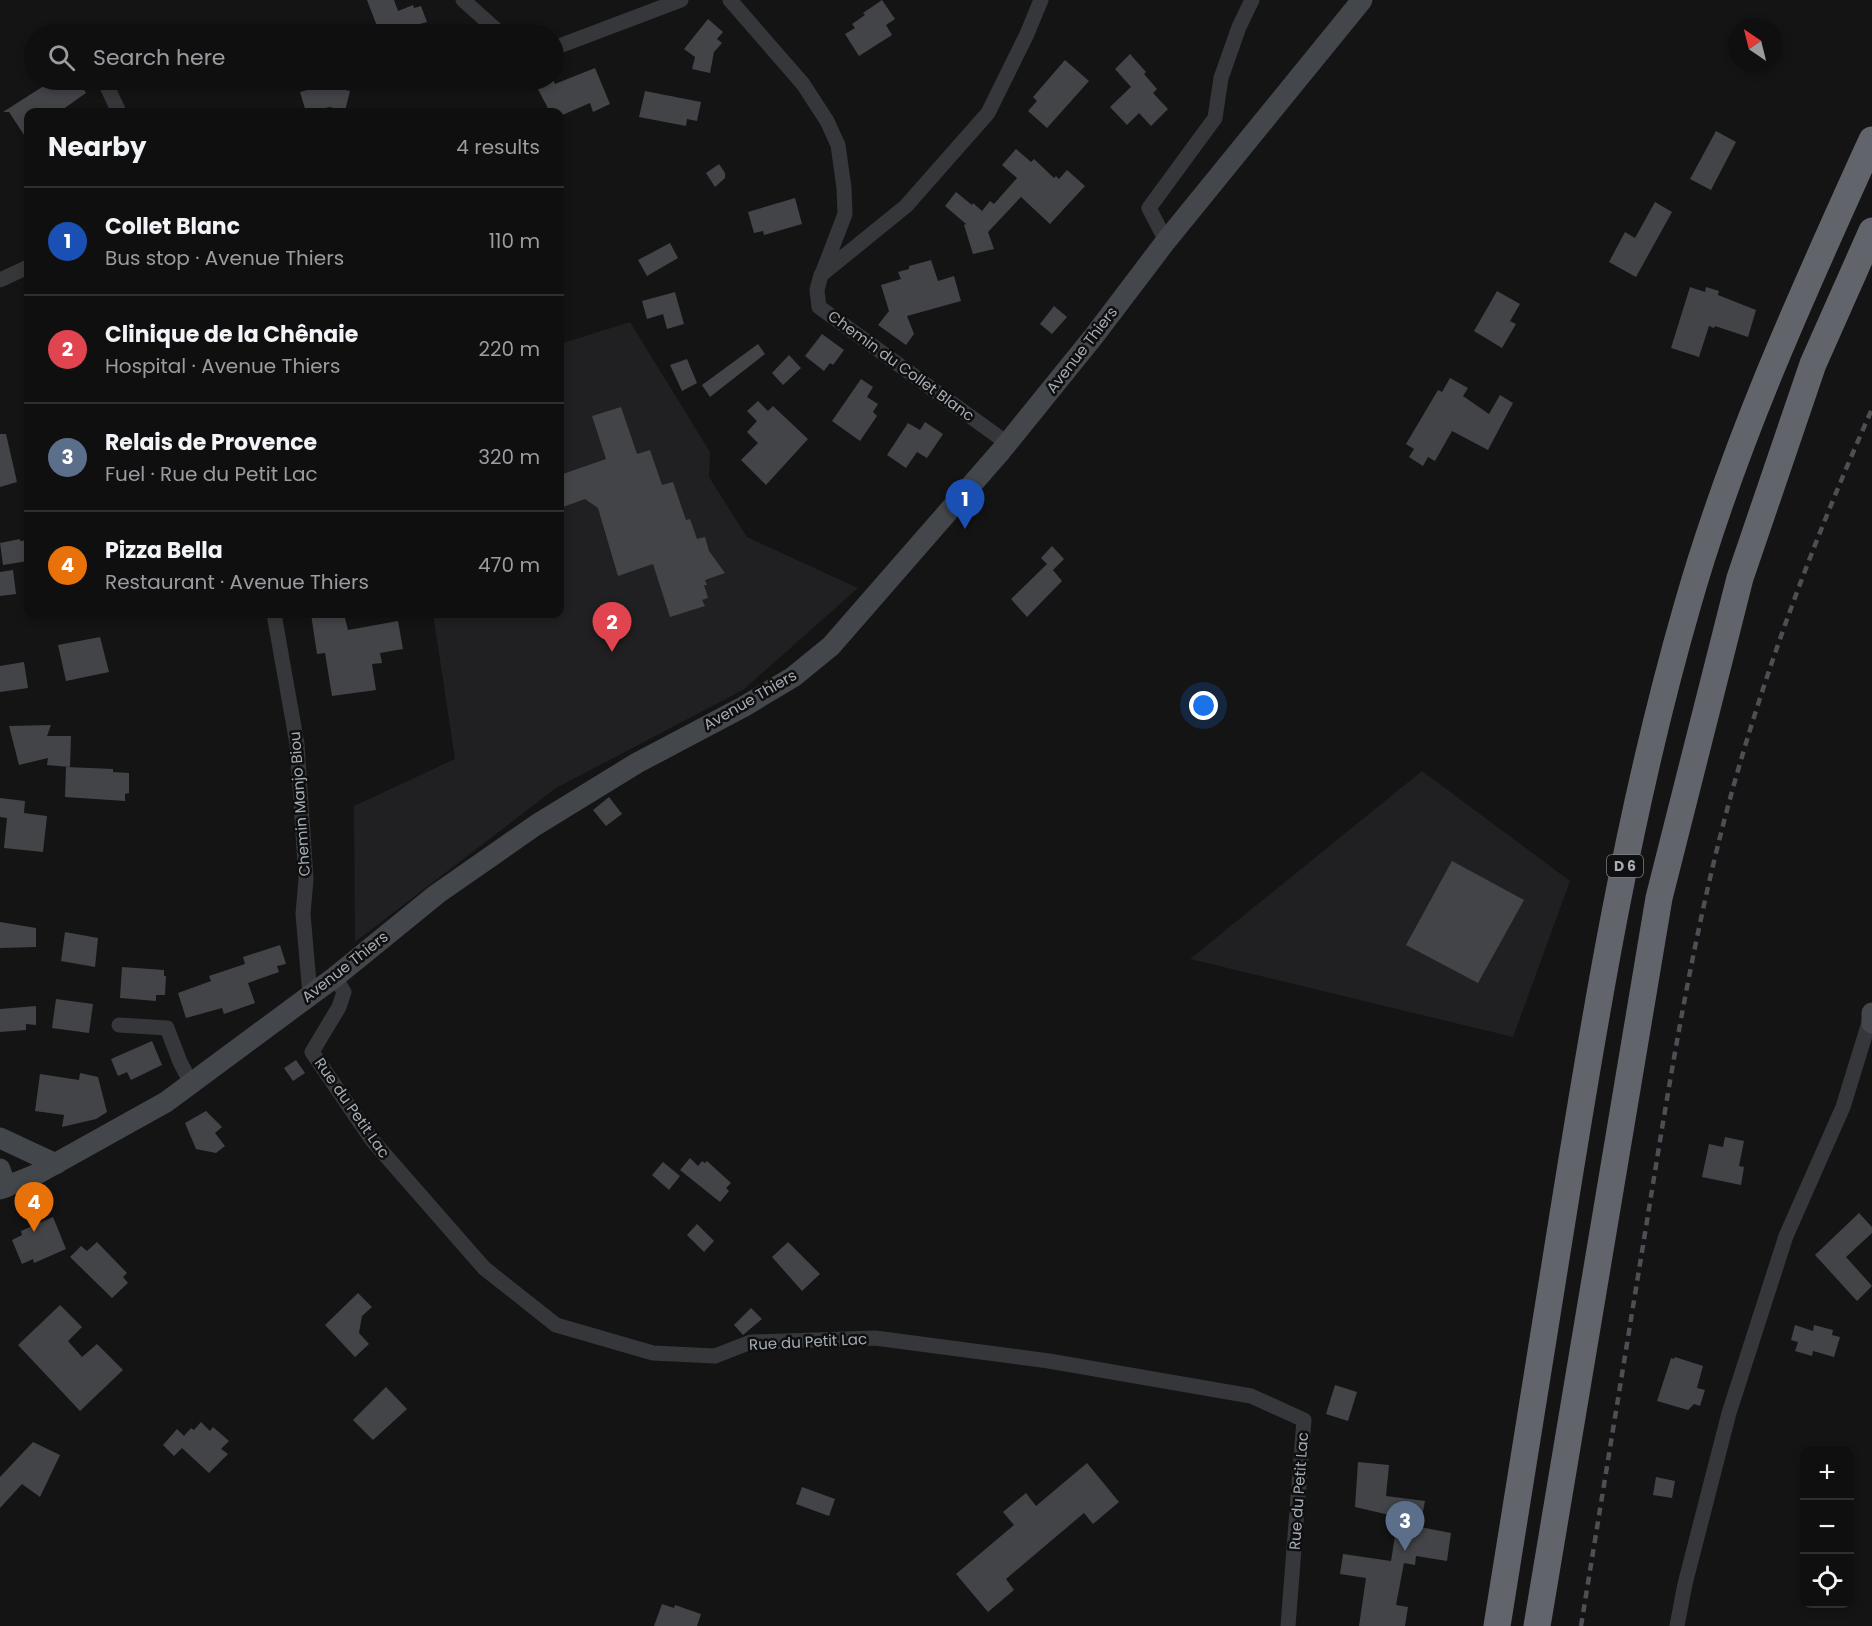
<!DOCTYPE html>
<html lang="en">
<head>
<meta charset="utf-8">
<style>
	:root { --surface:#0f0f10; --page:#1d1d1e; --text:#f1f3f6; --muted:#9b9c9f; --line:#2f2f30; --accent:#2563eb }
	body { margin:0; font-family:Poppins,sans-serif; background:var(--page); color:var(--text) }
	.controls { position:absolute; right:18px; bottom:18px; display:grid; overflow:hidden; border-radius:12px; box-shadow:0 3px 9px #0003 }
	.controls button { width:54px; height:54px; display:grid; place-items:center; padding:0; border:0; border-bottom:2px solid var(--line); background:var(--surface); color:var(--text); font:30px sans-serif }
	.compass { position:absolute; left:1728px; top:18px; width:54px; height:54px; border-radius:50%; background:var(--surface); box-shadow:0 3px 9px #0003; rotate:325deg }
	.you { position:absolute; left:1204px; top:706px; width:21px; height:21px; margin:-15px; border:4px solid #fff; border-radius:50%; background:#1a73e8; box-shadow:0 0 0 9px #1a73e833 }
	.badge { display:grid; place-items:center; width:39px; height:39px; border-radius:50%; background:var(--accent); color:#fff; font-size:20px; font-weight:700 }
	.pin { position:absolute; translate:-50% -50px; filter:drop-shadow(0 2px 3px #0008) }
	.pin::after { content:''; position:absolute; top:32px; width:21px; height:18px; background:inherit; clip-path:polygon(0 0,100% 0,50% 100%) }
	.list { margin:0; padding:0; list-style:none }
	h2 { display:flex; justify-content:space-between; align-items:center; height:78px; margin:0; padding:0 24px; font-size:26px }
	h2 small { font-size:20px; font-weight:400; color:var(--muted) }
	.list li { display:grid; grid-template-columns:39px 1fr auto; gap:18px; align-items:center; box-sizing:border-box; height:108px; padding:0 24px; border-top:2px solid var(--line) }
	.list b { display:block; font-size:22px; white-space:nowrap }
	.list p { margin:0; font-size:20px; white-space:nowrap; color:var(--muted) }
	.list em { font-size:20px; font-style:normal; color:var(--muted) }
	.icon { flex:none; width:33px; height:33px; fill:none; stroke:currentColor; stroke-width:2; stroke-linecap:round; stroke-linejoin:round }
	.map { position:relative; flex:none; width:1872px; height:1626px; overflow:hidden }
	.search { position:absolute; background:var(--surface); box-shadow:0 3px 9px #0003; left:24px; top:24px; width:540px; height:66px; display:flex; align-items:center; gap:15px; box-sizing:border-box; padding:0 21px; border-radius:33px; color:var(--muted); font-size:22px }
	.panel { position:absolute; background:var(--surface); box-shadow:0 3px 9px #0003; left:24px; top:108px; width:540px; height:510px; border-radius:12px }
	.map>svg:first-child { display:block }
</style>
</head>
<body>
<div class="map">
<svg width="1872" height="1626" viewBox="0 0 1872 1626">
	<rect width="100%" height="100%" fill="#141415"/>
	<g fill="#202022">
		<path d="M630 322 710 452 709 477 747 537 858 588 743 690 556 788 355 942 354 806 455 759 433 614H560V344Z"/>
		<path d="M1422 771 1570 881 1513 1037 1190 959Z"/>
	</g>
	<g fill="#434448">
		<path d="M367 0H394L398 11 413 5 414 8 421 6 427 22 420 24 421 28 404 34H380Z"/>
		<path d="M882 0 895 19 886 25 892 35 859 56 845 34 855 28 852 24 865 15 863 13Z"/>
		<path d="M708 19 723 32 717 39 722 43 714 52 710 73 692 69 695 57 684 49Z"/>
		<path d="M1130 54 1146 72 1144 74 1157 89 1153 93 1168 109 1151 126 1139 113 1127 125 1110 107 1131 87 1115 69Z"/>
		<path d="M1065 60 1089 81 1047 128 1028 111 1037 101 1033 97Z"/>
		<path d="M595 68 610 104 593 112 590 103 560 116V112H550L533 80H553L555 84Z"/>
		<path d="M53 80H67L71 86 78 81 86 93 59 112H28V141L9 112H3Z"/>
		<path d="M325 85 350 91 345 111 330 107 306 112 300 92Z"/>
		<path d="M645 91 701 102 697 121 687 119 686 126 639 117Z"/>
		<path d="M1716 131 1736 142 1711 190 1690 179Z"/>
		<path d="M1016 149 1031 162 1034 159 1054 178 1056 176 1059 179 1067 170 1085 186 1050 224 1021 197 988 232 994 249 973 254 964 225 966 224 945 206 956 192 972 205 973 203 982 211 990 201 994 204 1017 178 1002 165Z"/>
		<path d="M719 164 725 173V178L715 187 706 173Z"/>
		<path d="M795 198 802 224 764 235 763 231 754 233 748 212Z"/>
		<path d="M1655 202 1672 212 1636 277 1609 262 1625 232 1635 238Z"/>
		<path d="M670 243 678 258 647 276 638 260Z"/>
		<path d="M931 260 938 281 954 276 961 301 907 316 914 334 906 345 878 325 889 311 881 285 901 279 898 272 909 269V266Z"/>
		<path d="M1690 287 1705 292 1706 287 1719 291 1718 295 1756 310 1748 337 1715 326 1714 328 1709 326 1699 357 1671 348Z"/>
		<path d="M1497 291 1520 304 1510 321 1516 324 1502 348 1474 331Z"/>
		<path d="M675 292 684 324 667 329 663 314 647 319 642 301Z"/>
		<path d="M1054 306 1067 317 1052 334 1040 324Z"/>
		<path d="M822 334 844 350 833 365 830 363 824 371 805 356Z"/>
		<path d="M758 344 765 354 710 397 702 385Z"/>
		<path d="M789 355 801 368 783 385 772 373Z"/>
		<path d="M687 359 697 383 682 391 670 365Z"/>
		<path d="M1450 378 1468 388 1463 396 1489 414 1500 395 1513 403 1488 450 1452 431 1435 461 1428 457 1423 466 1409 457 1414 449 1406 444 1438 390 1442 392Z"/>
		<path d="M861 379 873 387 867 397 878 404 873 412 877 416 860 441 832 421Z"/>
		<path d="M758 401 768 411 773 406 808 439 766 485 741 460 758 443 747 432 757 421 747 411Z"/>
		<path d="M621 407 637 454 650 450 662 485 673 482 686 520 690 519 697 539 705 537 709 551 725 573 705 580 707 585H704L708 598 702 600 705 606 670 617 653 564 618 576 598 508 585 499 560 508V475L606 459 592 416Z"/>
		<path d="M925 422 943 434 927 458 917 452 906 468 887 455 908 423 920 430Z"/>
		<path d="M0 434H6L17 482 0 487Z"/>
		<path d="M20 539V541L28 540V561L3 565 0 543Z"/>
		<path d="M1052 546 1064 559 1053 570 1062 581 1027 617 1011 599 1047 564 1041 558Z"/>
		<path d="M13 570 16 594 0 596V572Z"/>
		<path d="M311 614H344L348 630 398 621 403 649 380 653 382 663 372 664 376 690 332 696 325 653 317 654Z"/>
		<path d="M100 637 109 672 66 681 58 645Z"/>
		<path d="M24 662 28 688 0 692V666Z"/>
		<path d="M51 725 47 736H71L70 767 47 765 48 758 19 765 9 726Z"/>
		<path d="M66 767 113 769V772L129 773V793L125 794V801L65 797Z"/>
		<path d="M609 797 622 814 606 826 593 810Z"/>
		<path d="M0 798 25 801 24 813 47 816 43 852 4 848 7 818 0 817Z"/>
		<path d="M1452 861 1524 900 1478 983 1406 945Z"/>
		<path d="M0 922 36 928V947L0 948Z"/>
		<path d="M65 932 98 938 95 967 61 961Z"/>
		<path d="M280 945 286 964 277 966 279 972 248 983 255 1003 224 1014 222 1008 186 1018 178 993 211 981 209 976 245 964 243 957Z"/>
		<path d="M122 967 164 970V976H166L165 995H156V1001L120 998Z"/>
		<path d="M56 999 93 1004 89 1033 52 1028Z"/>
		<path d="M36 1006V1025L26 1024V1030L0 1032V1009Z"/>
		<path d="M152 1041 162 1065 131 1080 127 1072 118 1076 111 1059Z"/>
		<path d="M296 1060 305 1073 293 1081 284 1068Z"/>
		<path d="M80 1073 98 1077 107 1112 96 1119 62 1127 64 1115 35 1111 40 1074 79 1080Z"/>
		<path d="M206 1111 222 1127 215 1133 225 1146 216 1153 196 1149 185 1123Z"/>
		<path d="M1725 1137 1744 1141 1739 1166 1744 1167 1741 1185 1702 1177 1709 1144 1723 1147Z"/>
		<path d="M690 1158 698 1166 702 1161 705 1163 707 1161 731 1183 726 1188 729 1191 720 1202 680 1170Z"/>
		<path d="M663 1162 680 1176 669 1190 652 1175Z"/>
		<path d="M1859 1213 1872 1227V1233L1846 1257 1872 1286 1857 1301 1815 1255Z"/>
		<path d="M53 1217 66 1249 34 1263 33 1259 22 1264 12 1240 22 1235 21 1231Z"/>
		<path d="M697 1224 714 1241 704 1252 687 1235Z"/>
		<path d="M97 1242 127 1273 123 1277 128 1283 112 1298 70 1257 81 1246 87 1251Z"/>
		<path d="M788 1242 820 1274 802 1291 772 1257Z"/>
		<path d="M358 1293 372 1307 362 1316 359 1333 369 1344 355 1357 325 1325Z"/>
		<path d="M60 1305 82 1327 68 1341 82 1357 97 1344 123 1370 80 1411 18 1345Z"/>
		<path d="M751 1308 762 1319 743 1335 734 1325Z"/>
		<path d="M1795 1325 1813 1331 1814 1325 1833 1330 1832 1335 1840 1337 1834 1357 1813 1351 1812 1356 1795 1351 1798 1342 1791 1340Z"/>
		<path d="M1675 1357 1703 1366 1697 1388 1705 1390 1700 1406 1694 1404 1688 1410 1657 1401 1671 1358 1674 1359Z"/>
		<path d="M1335 1385 1357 1392 1348 1421 1326 1414Z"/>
		<path d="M386 1387 407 1409 373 1440 353 1420Z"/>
		<path d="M201 1422 210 1431 213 1427 229 1441 221 1449 228 1454 209 1473 182 1448 174 1456 163 1445 177 1429 184 1436 191 1428 194 1430Z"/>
		<path d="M33 1442 60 1455 40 1497 22 1484 0 1508V1477Z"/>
		<path d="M1358 1462 1389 1465 1386 1496 1425 1501 1420 1527 1451 1533 1447 1561 1416 1556 1415 1565 1404 1563 1396 1605 1408 1607 1405 1626H1359L1366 1578 1340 1574 1343 1554 1391 1561 1398 1517 1355 1507Z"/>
		<path d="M1087 1463 1119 1502 1093 1524 1084 1513 1006 1579 1014 1590 988 1612 956 1574 1014 1525 1003 1512 1026 1493 1036 1506Z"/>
		<path d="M1656 1477 1675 1481 1672 1498 1653 1495Z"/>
		<path d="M802 1487 835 1499 829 1516 796 1504Z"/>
		<path d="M662 1604 674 1608 675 1605 701 1614 697 1626H654Z"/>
	</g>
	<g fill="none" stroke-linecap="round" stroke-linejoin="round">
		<g stroke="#35373a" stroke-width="15">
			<path d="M463 0 501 34"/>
			<path d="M730 0 803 84 827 121 838 145 844 188 845 214 822 274"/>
			<path d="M554 48 681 0"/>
			<path d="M104 80 119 112"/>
			<path d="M1166 241 1149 208 1215 118 1221 78 1239 27 1252 0"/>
			<path d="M0 280 28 267"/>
			<path d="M1007 443 819 307 817 290 821 275 906 206 988 113 1027 34 1041 0"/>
			<path d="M274 614 297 744 306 879 303 914 310 995"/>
			<path d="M335 977 344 992 339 1007 312 1052 372 1140 484 1268 556 1325 653 1353 715 1356 751 1342 875 1338 1049 1361 1251 1396 1304 1420 1288 1626"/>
			<path d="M119 1025 167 1028 180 1062 191 1083"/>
			<path d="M1677 1626 1685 1584 1729 1413 1786 1236 1843 1107 1871 1016"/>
		</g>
		<g stroke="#43464a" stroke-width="21">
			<path d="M1872 1013V1023"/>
			<path d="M0 1138 56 1164"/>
			<path d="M0 1169 6 1187"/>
			<path d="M0 1189 35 1175 166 1102 335 977 437 894 536 825 637 763 743 707 793 677 831 646 1001 451 1094 336 1166 241 1362 0"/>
		</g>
		<g stroke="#61656b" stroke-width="27">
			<path d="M1497 1626C1518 1491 1541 1356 1562 1221 1595 1015 1629 808 1687 607 1733 445 1803 292 1872 140"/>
			<path d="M1537 1626 1659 898 1740 578 1813 364 1872 231"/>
		</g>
		<path stroke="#4c4f53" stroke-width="4.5" stroke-dasharray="8 6" stroke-linecap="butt" d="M1581 1626C1603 1491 1625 1356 1647 1221 1667 1097 1687 971 1717 849 1754 698 1809 551 1872 409"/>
	</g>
	<g text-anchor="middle" stroke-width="5" stroke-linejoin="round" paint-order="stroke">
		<rect fill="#0f0f10" stroke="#797e84" stroke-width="1.5" x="1607" y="855" width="36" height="22" rx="4.5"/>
		<g font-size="14" font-weight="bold" fill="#a6adb5">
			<text x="1625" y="871">D 6</text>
		</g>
		<g font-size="15" fill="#a6adb5" stroke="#0f0f10">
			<text transform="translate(1082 350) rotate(-52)" y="5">Avenue Thiers</text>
			<text transform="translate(901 366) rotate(36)" y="5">Chemin du Collet Blanc</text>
			<text transform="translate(750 700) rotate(-30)" y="5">Avenue Thiers</text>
			<text transform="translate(300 804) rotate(-94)" y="5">Chemin Manjo Biou</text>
			<text transform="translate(345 967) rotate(-38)" y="5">Avenue Thiers</text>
			<text transform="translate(352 1108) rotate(55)" y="5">Rue du Petit Lac</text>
			<text transform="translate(808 1342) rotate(-3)" y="5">Rue du Petit Lac</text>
			<text transform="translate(1299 1491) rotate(-86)" y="5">Rue du Petit Lac</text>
		</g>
	</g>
</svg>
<div class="controls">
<button>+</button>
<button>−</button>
<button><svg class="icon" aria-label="locate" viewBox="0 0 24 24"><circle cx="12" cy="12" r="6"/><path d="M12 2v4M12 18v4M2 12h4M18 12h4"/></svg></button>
</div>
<svg class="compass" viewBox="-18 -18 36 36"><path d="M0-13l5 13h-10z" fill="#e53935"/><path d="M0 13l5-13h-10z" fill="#9b9c9f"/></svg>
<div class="you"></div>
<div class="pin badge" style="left:965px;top:529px;background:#1a4fb4">1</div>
<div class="pin badge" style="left:612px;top:652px;background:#e0444e">2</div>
<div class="pin badge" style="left:1405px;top:1551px;background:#5c6f8a">3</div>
<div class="pin badge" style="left:34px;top:1232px;background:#e8710a">4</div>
<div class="search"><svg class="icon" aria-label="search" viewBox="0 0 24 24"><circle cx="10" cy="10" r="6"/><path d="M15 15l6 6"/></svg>Search here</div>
<section class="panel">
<h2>Nearby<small>4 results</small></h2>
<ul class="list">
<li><span class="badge" style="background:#1a4fb4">1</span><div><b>Collet Blanc</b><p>Bus stop · Avenue Thiers</p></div><em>110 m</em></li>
<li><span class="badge" style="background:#e0444e">2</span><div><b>Clinique de la Chênaie</b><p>Hospital · Avenue Thiers</p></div><em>220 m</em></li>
<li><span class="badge" style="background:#5c6f8a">3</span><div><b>Relais de Provence</b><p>Fuel · Rue du Petit Lac</p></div><em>320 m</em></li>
<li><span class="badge" style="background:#e8710a">4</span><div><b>Pizza Bella</b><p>Restaurant · Avenue Thiers</p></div><em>470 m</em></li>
</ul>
</section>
</div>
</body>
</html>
